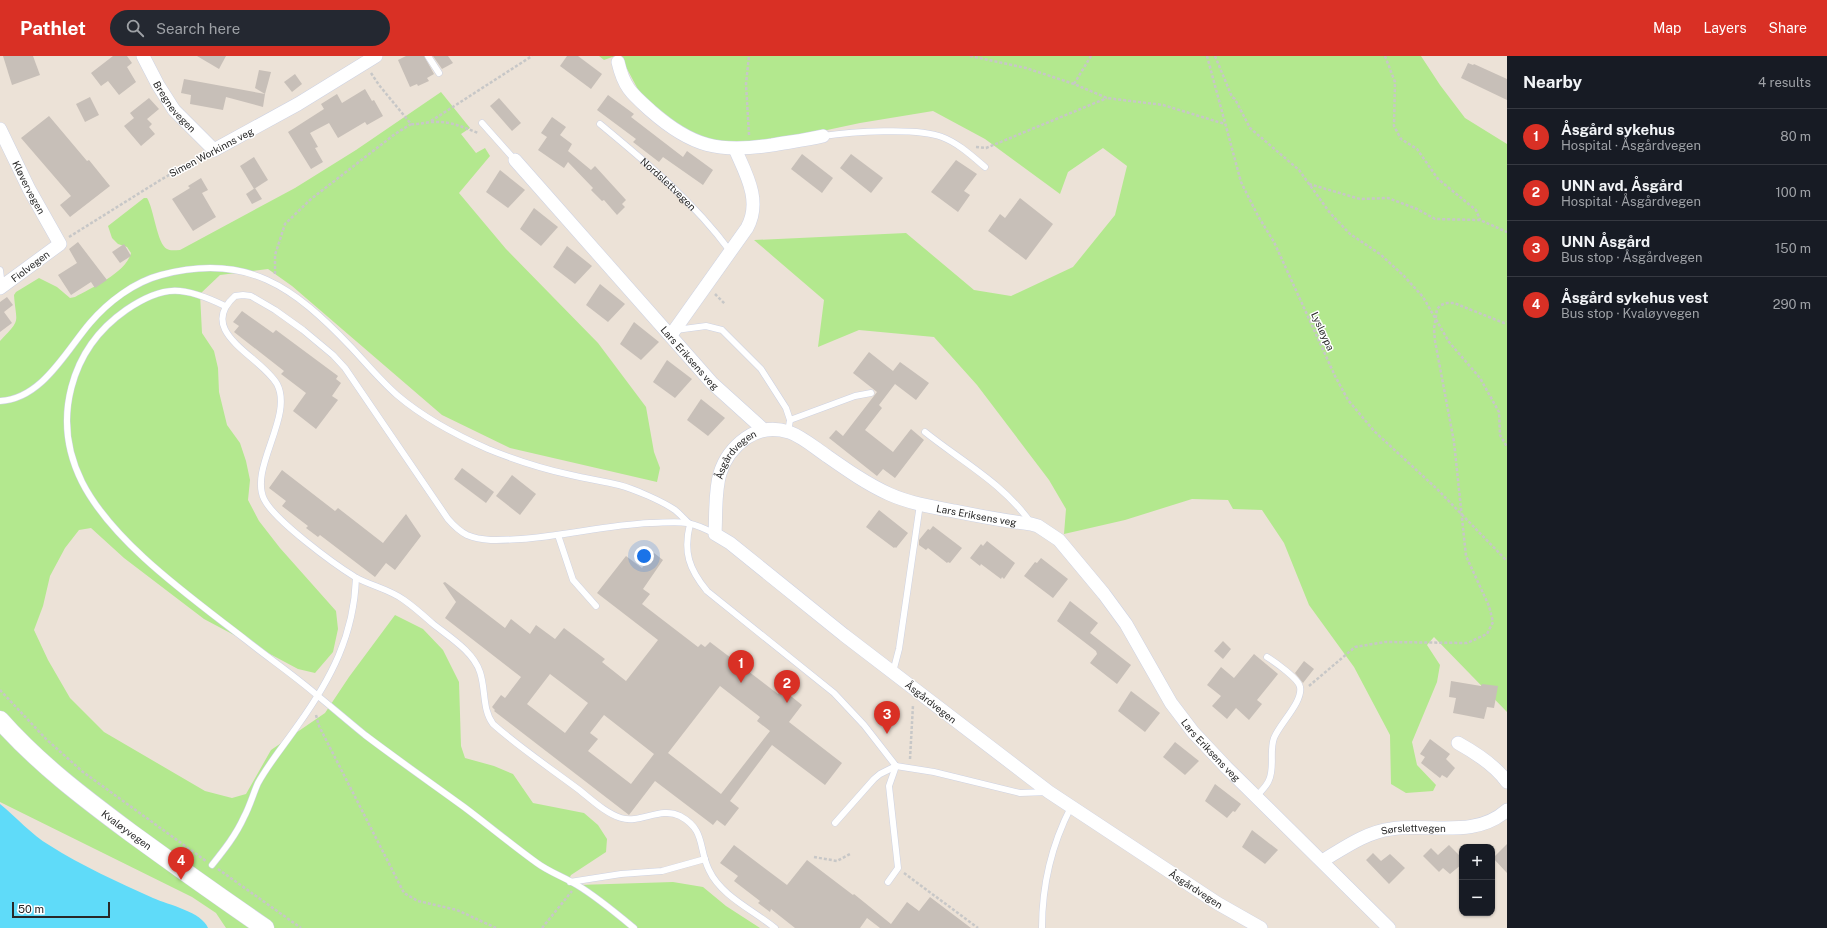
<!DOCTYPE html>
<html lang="en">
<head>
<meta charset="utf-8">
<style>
	:root { --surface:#171b24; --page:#242831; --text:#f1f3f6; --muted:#9ea1a6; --line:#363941; --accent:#d93025 }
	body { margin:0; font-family:"Public Sans",sans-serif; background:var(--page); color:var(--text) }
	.controls { position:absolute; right:12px; bottom:12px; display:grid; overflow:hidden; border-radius:8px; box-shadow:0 1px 3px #0004 }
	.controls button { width:36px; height:36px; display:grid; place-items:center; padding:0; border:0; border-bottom:1px solid var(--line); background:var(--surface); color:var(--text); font:20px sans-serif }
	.scale { position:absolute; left:12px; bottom:10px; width:98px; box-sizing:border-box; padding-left:4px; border:2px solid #282828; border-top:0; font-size:11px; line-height:14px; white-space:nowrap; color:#282828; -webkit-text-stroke:3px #fff; paint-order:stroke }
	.you { position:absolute; left:644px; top:500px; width:14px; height:14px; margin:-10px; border:3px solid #fff; border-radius:50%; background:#1a73e8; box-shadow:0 0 0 6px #1a73e833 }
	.badge { display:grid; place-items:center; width:26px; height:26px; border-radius:50%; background:var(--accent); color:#fff; font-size:13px; font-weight:700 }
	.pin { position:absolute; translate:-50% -33px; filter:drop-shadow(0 1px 2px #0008) }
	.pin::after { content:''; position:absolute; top:21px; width:14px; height:12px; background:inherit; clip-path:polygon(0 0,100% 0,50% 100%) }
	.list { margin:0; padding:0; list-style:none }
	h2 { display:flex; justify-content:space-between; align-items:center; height:52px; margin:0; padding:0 16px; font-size:17px }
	h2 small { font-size:13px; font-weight:400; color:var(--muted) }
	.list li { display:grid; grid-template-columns:26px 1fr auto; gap:12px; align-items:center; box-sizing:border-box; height:56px; padding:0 16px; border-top:1px solid var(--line) }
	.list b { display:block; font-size:15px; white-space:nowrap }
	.list p { margin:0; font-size:13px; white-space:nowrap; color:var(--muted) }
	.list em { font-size:13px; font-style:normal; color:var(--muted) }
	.icon { flex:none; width:22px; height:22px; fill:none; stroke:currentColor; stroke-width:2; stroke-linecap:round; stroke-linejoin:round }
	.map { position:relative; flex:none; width:1507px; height:872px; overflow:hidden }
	header { display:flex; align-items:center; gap:24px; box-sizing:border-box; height:56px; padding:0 20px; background:var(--accent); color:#fff }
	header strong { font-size:19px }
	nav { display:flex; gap:22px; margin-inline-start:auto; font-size:14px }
	.search { width:280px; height:36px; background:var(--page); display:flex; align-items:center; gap:10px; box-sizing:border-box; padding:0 14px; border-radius:22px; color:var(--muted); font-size:15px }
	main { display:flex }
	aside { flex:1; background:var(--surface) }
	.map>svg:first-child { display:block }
</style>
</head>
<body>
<header>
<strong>Pathlet</strong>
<div class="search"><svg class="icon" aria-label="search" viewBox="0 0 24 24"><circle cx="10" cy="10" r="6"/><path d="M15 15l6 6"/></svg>Search here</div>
<nav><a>Map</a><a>Layers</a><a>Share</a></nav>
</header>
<main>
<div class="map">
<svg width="1507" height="872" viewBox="0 0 1507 872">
	<rect width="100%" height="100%" fill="#ece2d7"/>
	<g fill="#b3e88e">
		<path d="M599 0H1421L1440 29 1465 62 1507 88V656L1434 581 1427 589 1440 609 1437 626 1412 686 1417 709 1436 729 1433 735 1406 737 1391 728 1390 679 1354 611 1309 549 1284 487 1262 454 1233 453 1228 444 1192 443 1125 464 1064 478 1066 453 1049 424 977 329 934 281 859 274 818 291 824 244 754 184 906 177 974 234 1011 240 1073 211 1115 159 1127 110 1103 92 1068 116 1060 138 985 83 933 55 860 67 785 83 738 89 711 85 689 77 641 39 626 11 615 0 604 4Z"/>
		<path d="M441 36 470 72 461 78 476 97 485 92 490 100 459 137 506 193 598 287 646 351 654 396 660 412 657 426 510 392 442 359 292 230 268 213 220 219 200 238 202 277 214 295 218 312 219 336 227 369 240 387 246 405 250 424 248 444 259 465 280 492 336 555 338 573 333 596 315 617 298 613 204 563 124 502 91 472 79 474 65 492 50 520 43 550 34 574 48 604 70 642 104 676 205 735 232 742 246 738 271 694 325 657 349 621 395 559 423 573 443 594 459 626 461 690 465 702 494 710 513 718 533 747 584 757 598 769 607 783 606 796 571 819 568 825 578 829 673 826 703 831 726 850 760 872H226L216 857 192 841 0 746V285C22 262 16 268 14 239L16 236 39 222 57 231 70 242 75 241C91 232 126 217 131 197L127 191 118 188 112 182 108 170 144 142H147C154 153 157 188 167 193 170 195 175 194 180 194L295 132 356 94Z"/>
	</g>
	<path fill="#5fdbf9" d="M0 748C16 761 32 779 49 789 82 810 118 826 153 842 169 849 202 856 208 872H0Z"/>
	<g fill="#c7bfb8" fill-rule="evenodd">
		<path d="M3 0H33L40 19 12 29Z"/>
		<path d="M113 0H127L132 7 127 11 136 26 119 39 108 25 101 30 91 17Z"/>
		<path d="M197 0H226L219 13Z"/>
		<path d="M406 0H424L434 18 427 22 429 25 418 30 417 28 410 31 398 4Z"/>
		<path d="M433 0H448L453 7 442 13Z"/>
		<path d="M567 0H578L602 18 591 33 560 10Z"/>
		<path d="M1468 7 1473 9 1474 8 1507 23V44L1461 22Z"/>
		<path d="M259 14 271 16 265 38 255 32Z"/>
		<path d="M295 18 302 28 292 36 284 26Z"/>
		<path d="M184 23 265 38 263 51 226 41 223 54 190 48 191 39 181 37Z"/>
		<path d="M365 33 372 45 374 44 383 60 367 69 365 66 338 82 329 67 310 77 318 91 315 92 323 106 311 113 288 76 324 53 321 48 337 38 342 47Z"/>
		<path d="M608 39 634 58 631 61 683 101 687 95 713 114 703 129 663 101 659 106 633 86 636 83 597 54Z"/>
		<path d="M90 41 99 59 85 66 76 48Z"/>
		<path d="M149 42 159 53 147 63 152 68 149 71 155 78 141 90 124 70 134 62 130 57Z"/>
		<path d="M499 42 521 67 512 75 490 50Z"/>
		<path d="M49 60 87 105 89 104 110 130 70 161 60 149 71 140 21 82Z"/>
		<path d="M552 61 566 71 560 79 572 88 568 95 591 114 595 110 626 144 622 148 625 151 617 159 604 144 602 145 591 134 593 132 568 106 564 112 538 94 547 81 541 77Z"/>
		<path d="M802 98 833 122 822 137 791 113Z"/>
		<path d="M851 98 883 122 871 137 840 112Z"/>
		<path d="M254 101 268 124 254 133 240 110Z"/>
		<path d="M956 104 977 118 964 135 970 139 958 156 931 136Z"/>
		<path d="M500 114 525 134 508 152 486 136Z"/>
		<path d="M201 122 208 134 202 137 216 161 193 175 172 143 190 132 188 130Z"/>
		<path d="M255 132 262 143 252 148 246 138Z"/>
		<path d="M1020 142 1053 168 1026 204 988 175 1000 158 1005 162Z"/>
		<path d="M534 152 558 171 541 190 520 173Z"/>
		<path d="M78 186 107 224 95 232 91 226 71 239 58 219 77 207 69 193Z"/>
		<path d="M124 188 131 200 120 207 112 196Z"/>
		<path d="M567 190 592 210 575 228 553 211Z"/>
		<path d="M600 228 625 248 608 266 586 249Z"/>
		<path d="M7 241 13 249 4 256 12 267 0 276V246Z"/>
		<path d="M242 255 273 277 276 274 338 320 336 323 341 327 332 340 338 344 316 373 293 355 306 337 281 318 284 315 234 276 239 270 233 266Z"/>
		<path d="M634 266 659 286 641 304 620 288Z"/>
		<path d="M869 296 893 315 900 306 929 327 916 344 895 328 879 349 882 352 865 374 893 396 911 373 924 384 895 422 883 413 877 420 829 382 836 374 843 380 877 336 853 317Z"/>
		<path d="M667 304 692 323 675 342 653 326Z"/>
		<path d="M701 343 725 362 708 380 687 364Z"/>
		<path d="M462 412 494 436 486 447 454 423Z"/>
		<path d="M282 414 335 455 338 452 383 487 406 458 421 480 395 514 386 507 375 521 320 479 318 481 306 472 308 470 282 450 286 445 269 432Z"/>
		<path d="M512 419 536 438 520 459 496 440Z"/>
		<path d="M879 454 908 477 896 492 895 491 894 492 866 471Z"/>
		<path d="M933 470 962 492 950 507 948 506 947 507 928 492 926 494 919 489V484L928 473 930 474Z"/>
		<path d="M987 485 1015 507 1004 523 1002 521 1001 523 981 508 980 510 970 502 981 488 983 490Z"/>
		<path d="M654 497 663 504 643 533 650 538 642 548 698 591 701 588 705 591 710 586 778 638 782 633 802 649 789 666 842 707 825 729 772 689 730 745 739 752 725 770 717 764 713 769 655 725 629 759 494 655 495 654 492 651 501 639 505 642 521 621 445 562 456 546 443 527 445 526 505 572 511 563 530 578 536 569 555 583 564 572 605 603 602 606 626 625 658 584 597 537 626 500 642 512ZM550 618 588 647 565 677 527 648ZM720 630 760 661 757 665 770 675 721 738 668 697ZM604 659 654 698 631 728 588 695 598 683 590 677Z"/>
		<path d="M1041 502 1068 523 1053 542 1024 520 1035 506 1037 507Z"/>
		<path d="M1070 545 1098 567 1090 577 1131 609 1117 628 1090 607 1097 598 1096 595 1057 565Z"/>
		<path d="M1223 585 1231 593 1223 603 1214 595Z"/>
		<path d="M1254 598 1278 618 1257 644 1262 648 1249 664 1236 652 1227 663 1212 650 1221 640 1207 629 1221 611 1234 622Z"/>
		<path d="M1304 605 1314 613 1303 627 1295 617Z"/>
		<path d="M1451 625 1481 630 1482 628 1498 630 1494 652 1487 651 1484 663 1453 657 1456 642 1449 641Z"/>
		<path d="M1131 635 1160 657 1145 676 1118 655Z"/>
		<path d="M1430 683 1450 698 1446 703 1455 712 1447 722 1442 719 1440 722 1421 707 1425 701 1420 698Z"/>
		<path d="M1175 686 1199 705 1185 719 1163 701Z"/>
		<path d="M1215 728 1241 748 1235 756 1233 755 1227 762 1205 745Z"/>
		<path d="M1252 774 1278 794 1265 808 1242 791Z"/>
		<path d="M1507 788V817L1493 802Z"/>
		<path d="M734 789 787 829 807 804 853 839 854 838 891 868 907 846 919 855 930 841 971 872H880L867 862 860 872H795L771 853 770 856 758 847 760 845 734 825 738 820 720 807Z"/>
		<path d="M1449 789 1462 802V808L1450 818 1443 812 1439 816 1423 800 1431 792 1438 799Z"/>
		<path d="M1373 797 1381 805 1390 798 1405 812 1389 828 1366 804Z"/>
	</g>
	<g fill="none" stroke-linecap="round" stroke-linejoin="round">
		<defs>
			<g id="lane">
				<path d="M428 0 439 17"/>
				<path d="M482 67 515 104"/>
				<path id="s1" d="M600 68C646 106 694 146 730 195"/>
				<path d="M823 80C850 76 918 71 942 81 958 87 972 100 985 111"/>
				<path d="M0 214 2 230"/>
				<path d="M225 250C184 230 164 228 126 254 70 293 51 364 82 426 113 487 192 542 246 584 270 603 295 620 318 640 334 653 349 666 365 679 398 704 431 727 464 751 488 769 512 789 537 807 549 816 564 821 577 829 597 841 616 857 634 872"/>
				<path d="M676 274 706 270 722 274 761 313 786 352 790 364 788 376"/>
				<path d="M0 345C42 343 66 295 90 267 108 246 134 226 161 219 247 196 294 231 351 291 366 307 380 324 397 339 424 362 456 379 488 393 515 404 543 413 571 419 587 423 603 425 619 429 634 433 662 445 675 454 680 458 685 464 690 468 683 496 689 513 707 535L834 637 864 669 896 710"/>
				<path d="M790 364 855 340 871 337"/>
				<path d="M925 376C961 405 1004 428 1031 467"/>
				<path d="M715 478C706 473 697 469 687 467 675 465 662 467 650 467 607 469 564 480 521 483 503 484 483 486 467 479 459 475 454 470 448 463L345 312 333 299 303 274 275 254 251 240 243 239 235 240C195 276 261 300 277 328 294 360 249 412 264 443 274 464 334 508 355 521 371 530 389 533 404 544 414 551 423 559 432 567 449 581 473 595 480 616 486 634 482 653 493 668 520 692 550 712 578 733 591 743 605 757 621 762 640 768 661 750 680 760 706 774 698 792 709 814 721 840 753 854 775 872"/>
				<path d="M558 479 573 524 596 550"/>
				<path d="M893 616 899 593 920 448"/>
				<path d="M1256 741C1260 736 1267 730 1269 724 1275 711 1269 696 1274 682 1280 667 1303 646 1300 631 1299 623 1275 606 1267 601"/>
				<path d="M835 767 874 723 880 718 896 710 934 716 1020 737 1048 736"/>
				<path d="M212 809C224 794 236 779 244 761 250 750 253 738 258 727 269 707 285 688 298 669 331 623 354 579 356 522"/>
				<path d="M570 826 621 818 662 815 705 803"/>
				<path d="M888 826 898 812 889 730 896 710"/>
				<path d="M1042 872C1042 830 1052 788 1071 751"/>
			</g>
			<g id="street">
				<path id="s2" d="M143 0 158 29 174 54 214 94 298 48 376 0"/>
				<path d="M618 6C624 32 632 38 651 55 692 91 719 97 772 89 789 86 806 84 823 80"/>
				<path id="s3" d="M0 73 29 133 60 188 0 232"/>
				<path id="s4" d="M515 104 712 327 764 374"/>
				<path d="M671 279 747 172C762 145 746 118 735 93"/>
				<path d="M1458 687C1476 697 1495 709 1507 726"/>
				<path id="s5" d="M1322 805C1344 792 1366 776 1391 773 1430 767 1475 783 1507 754"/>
				<path id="s6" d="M1261 872 1217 847 1049 736 844 579 730 487 715 478C717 440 711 407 746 382 759 373 773 371 789 376 803 381 815 392 827 400 847 414 867 428 889 438 909 447 932 451 954 455 979 460 1005 465 1031 468L1038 470 1059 484 1104 538 1126 568 1171 647 1193 676 1226 711 1389 872"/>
			</g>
			<g id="secondary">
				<path id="s7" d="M0 664C39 708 84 742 131 777 175 809 220 841 265 872"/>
			</g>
		</defs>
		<use href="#lane" stroke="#cdd2e3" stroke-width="7"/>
		<use href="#street" stroke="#cdd2e3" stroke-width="14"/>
		<use href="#secondary" stroke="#cdd2e3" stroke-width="19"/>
		<g stroke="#c7c7c7" stroke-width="2.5" stroke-dasharray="3 2" stroke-linecap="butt">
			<path d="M970 0 1026 12 1074 28 1107 42 1163 49 1225 68"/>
			<path d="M1207 0 1241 126 1258 160 1274 186 1335 320 1348 344 1374 375 1437 433 1507 505"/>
			<path d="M1215 0 1232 41 1235 43 1250 72 1299 114 1330 157 1350 178 1380 198 1404 220 1423 241 1449 286 1480 322 1499 356 1500 379 1507 391"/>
			<path d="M1385 0 1395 26 1394 70 1401 83 1417 93 1438 123 1476 154 1480 164"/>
			<path d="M371 17 379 29 411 68C418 69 425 66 433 66 450 65 463 71 478 77"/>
			<path d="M1074 28 1091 0"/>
			<path d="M431 65 532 0"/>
			<path d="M749 79 746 28 749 0"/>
			<path d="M976 91 986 92 1107 42"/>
			<path d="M1309 128 1360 143 1388 142 1417 153 1435 163 1480 164 1507 176"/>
			<path d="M69 181 162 123 203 100"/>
			<path d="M275 218V199L285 168 311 143 395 78 411 68"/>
			<path d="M715 238 725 248"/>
			<path d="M1309 630 1355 591 1385 586 1467 587 1487 578 1493 566 1489 550 1466 500 1454 386 1435 285 1434 273 1437 253 1441 249 1447 247H1454L1504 267 1507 266"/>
			<path d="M0 634 46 683 83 716 206 805"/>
			<path d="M316 659 319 670 404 837 418 845 457 854 496 872"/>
			<path d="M910 703 913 649"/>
			<path d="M814 801 837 805 850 798"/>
			<path d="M218 813 301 872"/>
			<path d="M904 817 978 872"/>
			<path d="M542 872 572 835"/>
		</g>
		<use href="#lane" stroke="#fff" stroke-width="6"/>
		<use href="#street" stroke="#fff" stroke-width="13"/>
		<use href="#secondary" stroke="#fff" stroke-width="18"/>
	</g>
	<g text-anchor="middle" stroke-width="3" stroke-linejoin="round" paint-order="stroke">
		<g font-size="10" fill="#282828" stroke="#fff">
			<text dy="4" stroke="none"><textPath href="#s2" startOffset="60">Bregnevegen</textPath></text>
			<text transform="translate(211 96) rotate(-28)" y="4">Simen Workinns veg</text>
			<text dy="4" stroke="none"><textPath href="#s1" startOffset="91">Nordslettvegen</textPath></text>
			<text dy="4" stroke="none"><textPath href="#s3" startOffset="65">Kløvervegen</textPath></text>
			<text transform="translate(30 210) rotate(-37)" y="4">Fiolvegen</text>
			<text transform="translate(1323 275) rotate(65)" y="4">Lysløypa</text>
			<text dy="4" stroke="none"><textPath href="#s4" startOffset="264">Lars Eriksens veg</textPath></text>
			<text dy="4" stroke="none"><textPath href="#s6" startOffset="760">Åsgårdvegen</textPath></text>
			<text dy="4" stroke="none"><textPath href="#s6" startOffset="1033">Lars Eriksens veg</textPath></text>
			<text transform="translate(931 646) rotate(38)" y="4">Åsgårdvegen</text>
			<text dy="4" stroke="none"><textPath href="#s6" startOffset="1381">Lars Eriksens veg</textPath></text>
			<text dy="4" stroke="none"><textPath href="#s7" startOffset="168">Kvaløyvegen</textPath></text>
			<text dy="4" stroke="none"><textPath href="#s5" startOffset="99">Sørslettvegen</textPath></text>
			<text transform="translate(1196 833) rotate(33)" y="4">Åsgårdvegen</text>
		</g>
	</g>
</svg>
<div class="controls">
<button>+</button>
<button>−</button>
</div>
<div class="scale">50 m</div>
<div class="you"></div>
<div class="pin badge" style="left:741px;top:627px">1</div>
<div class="pin badge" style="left:787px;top:647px">2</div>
<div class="pin badge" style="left:887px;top:678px">3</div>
<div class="pin badge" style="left:181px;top:824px">4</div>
</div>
<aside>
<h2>Nearby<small>4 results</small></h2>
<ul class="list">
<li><span class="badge">1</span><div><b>Åsgård sykehus</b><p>Hospital · Åsgårdvegen</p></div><em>80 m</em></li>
<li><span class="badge">2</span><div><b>UNN avd. Åsgård</b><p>Hospital · Åsgårdvegen</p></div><em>100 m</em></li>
<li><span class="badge">3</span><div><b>UNN Åsgård</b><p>Bus stop · Åsgårdvegen</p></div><em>150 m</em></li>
<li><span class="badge">4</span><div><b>Åsgård sykehus vest</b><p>Bus stop · Kvaløyvegen</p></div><em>290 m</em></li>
</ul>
</aside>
</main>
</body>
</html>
